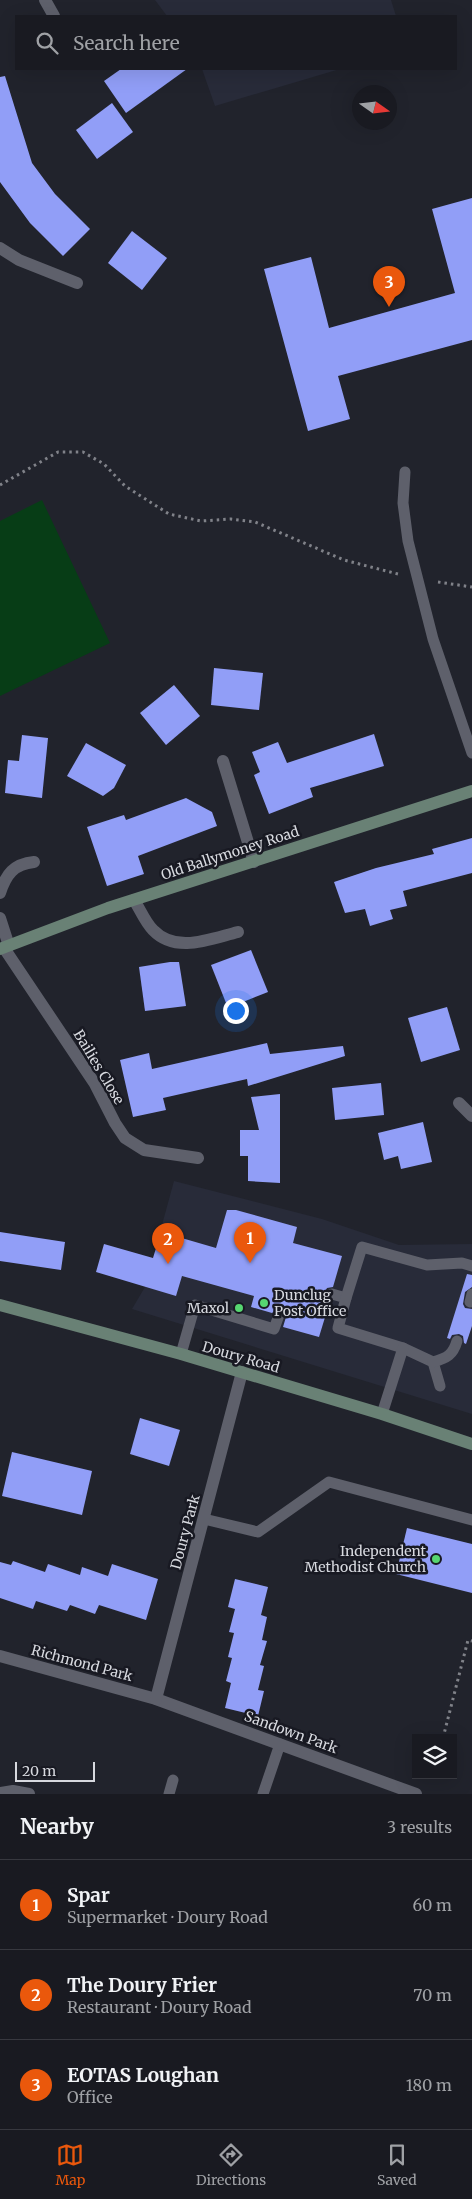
<!DOCTYPE html>
<html lang="en">
<head>
<meta charset="utf-8">
<style>
	:root { --surface:#191a21; --page:#26272e; --text:#f1f3f6; --muted:#9fa1a5; --line:#37383f; --accent:#ea580c }
	body { margin:0; font-family:Merriweather,serif; background:var(--page); color:var(--text) }
	.controls { position:absolute; right:15px; bottom:15px; display:grid; overflow:hidden; border-radius:0px; box-shadow:0 5px 20px #0002 }
	.controls button { width:45px; height:45px; display:grid; place-items:center; padding:0; border:0; border-bottom:1px solid var(--line); background:var(--surface); color:var(--text); font:25px sans-serif }
	.compass { position:absolute; left:352px; top:85px; width:45px; height:45px; border-radius:50%; background:var(--surface); box-shadow:0 5px 20px #0002; rotate:104deg }
	.scale { position:absolute; left:15px; bottom:12px; width:80px; box-sizing:border-box; padding-left:5px; border:2px solid #d7d9df; border-top:0; font-size:14px; line-height:18px; white-space:nowrap; color:#d7d9df; -webkit-text-stroke:4px #181922; paint-order:stroke }
	.you { position:absolute; left:235px; top:1010px; width:18px; height:18px; margin:-12px; border:4px solid #fff; border-radius:50%; background:#1a73e8; box-shadow:0 0 0 8px #1a73e833 }
	.badge { display:grid; place-items:center; width:32px; height:32px; border-radius:50%; background:var(--accent); color:#fff; font-size:16px; font-weight:700 }
	.pin { position:absolute; translate:-50% -41px; filter:drop-shadow(0 1px 2px #0008) }
	.pin::after { content:''; position:absolute; top:26px; width:18px; height:15px; background:inherit; clip-path:polygon(0 0,100% 0,50% 100%) }
	.list { margin:0; padding:0; list-style:none }
	h2 { display:flex; justify-content:space-between; align-items:center; height:65px; margin:0; padding:0 20px; font-size:21px }
	h2 small { font-size:16px; font-weight:400; color:var(--muted) }
	.list li { display:grid; grid-template-columns:32px 1fr auto; gap:15px; align-items:center; box-sizing:border-box; height:90px; padding:0 20px; border-top:1px solid var(--line) }
	.list b { display:block; font-size:19px; white-space:nowrap }
	.list p { margin:0; font-size:16px; white-space:nowrap; color:var(--muted) }
	.list em { font-size:16px; font-style:normal; color:var(--muted) }
	.icon { flex:none; width:28px; height:28px; fill:none; stroke:currentColor; stroke-width:2; stroke-linecap:round; stroke-linejoin:round }
	.map { position:relative; flex:none; width:472px; height:1794px; overflow:hidden }
	.search { position:absolute; background:var(--surface); box-shadow:0 5px 20px #0002; left:15px; right:15px; top:15px; height:55px; display:flex; align-items:center; gap:12px; box-sizing:border-box; padding:0 18px; border-radius:0px; color:var(--muted); font-size:19px }
	.sheet { height:335px; background:var(--surface) }
	nav { display:flex; justify-content:space-around; align-items:center; box-sizing:border-box; height:70px; border-top:1px solid var(--line); background:var(--surface); font-size:14px; color:var(--muted) }
	nav a { display:grid; justify-items:center; gap:2px }
	nav .on { color:var(--accent) }
	.map>svg:first-child { display:block }
</style>
</head>
<body>
<div class="map">
<svg width="472" height="1794" viewBox="0 0 472 1794">
	<rect width="100%" height="100%" fill="#21232c"/>
	<g fill="#282b39">
		<path d="M155 0H391L396 16H167Z"/>
		<path d="M202 69H340L215 106Z"/>
		<path d="M174 1181 322 1219 399 1245 472 1244V1414L132 1309 145 1287Z"/>
	</g>
	<path fill="#073d16" d="M42 500 110 643 0 696V521Z"/>
	<g fill="#919ef7">
		<path d="M121 69H187L126 113 104 81Z"/>
		<path d="M5 76 32 163 55 194 90 229 63 256 30 223 0 182V77Z"/>
		<path d="M112 103 133 132 97 159 76 130Z"/>
		<path d="M472 198V340L338 376 350 419 308 431 264 269 311 257 329 328 455 293 432 209Z"/>
		<path d="M132 231 167 258 142 290 108 263Z"/>
		<path d="M214 668 263 673 259 710 211 705Z"/>
		<path d="M174 685 200 716 166 745 140 713Z"/>
		<path d="M374 734 384 766 310 788 313 797 269 814 254 775 260 772 252 752 278 742 287 763Z"/>
		<path d="M22 735 48 738 42 798 5 793 8 760 19 761Z"/>
		<path d="M86 743 126 765 114 788 103 796 67 776Z"/>
		<path d="M186 798 212 812 217 826 138 856 144 874 107 886 87 827 124 815 126 820Z"/>
		<path d="M472 838V873L403 891 407 906 390 910 393 919 370 926 365 909 345 913 334 882 376 868 434 854 432 849Z"/>
		<path d="M251 950 268 992 228 1008 211 965Z"/>
		<path d="M170 962H179L186 1006 145 1011 139 967Z"/>
		<path d="M447 1007 460 1050 421 1062 408 1018Z"/>
		<path d="M267 1043 270 1054 343 1046 345 1056 248 1086 247 1079 163 1098 166 1110 133 1117 120 1060 149 1053 152 1069Z"/>
		<path d="M381 1083 384 1115 335 1120 332 1088Z"/>
		<path d="M280 1094V1183L248 1181V1156H240V1130H259L251 1097Z"/>
		<path d="M423 1122 432 1162 401 1169 398 1156 384 1160 378 1133Z"/>
		<path d="M227 1210H236L297 1227 293 1243 342 1256 333 1287 327 1288 325 1292 326 1299 330 1301 319 1337 283 1327 286 1317 284 1310 277 1308 272 1313 251 1307 254 1296 182 1276 176 1296 96 1272 104 1244 153 1258 161 1232 216 1248Z"/>
		<path d="M0 1232 65 1242 61 1270 0 1261Z"/>
		<path d="M467 1274 472 1275V1287L465 1292 463 1304 465 1308 472 1309V1326L466 1344 464 1343 463 1336 459 1334 452 1335 450 1339 447 1338Z"/>
		<path d="M140 1418 180 1430 169 1466 130 1454Z"/>
		<path d="M12 1452 92 1471 82 1515 2 1496Z"/>
		<path d="M407 1528 472 1544V1593L396 1574Z"/>
		<path d="M13 1561 45 1572 48 1564 80 1575 82 1567 108 1576 112 1564 158 1579 146 1620 99 1605 95 1614 70 1605 67 1611 36 1601 33 1609 0 1598V1562L11 1565Z"/>
		<path d="M235 1579 268 1587 261 1615 267 1617 262 1640 267 1641 260 1665 264 1666 258 1690 264 1691 258 1716 225 1708 231 1683 226 1681 232 1658 228 1657 234 1633 229 1632 235 1609 228 1607Z"/>
	</g>
	<g fill="none" stroke-linecap="round" stroke-linejoin="round">
		<g stroke="#808289" stroke-width="3" stroke-dasharray="2.5 4" stroke-linecap="butt">
			<path d="M0 485 58 452H83L104 464 125 486 169 514 201 521 231 519 255 522 344 560 398 574"/>
			<path d="M438 582 472 587"/>
			<path d="M443 1738 468 1640 472 1641"/>
		</g>
		<g stroke="#5e606b" stroke-width="11">
			<path d="M405 472 403 503 408 541 433 639 472 753"/>
			<path d="M332 1294 346 1298 338 1328 403 1348 433 1362 440 1386"/>
			<path d="M346 1298 362 1247 427 1265 462 1263 472 1266"/>
			<path d="M470 1302 472 1294"/>
			<path d="M181 1354 195 1305 274 1329 279 1315"/>
			<path d="M433 1362C447 1358 453 1355 457 1341"/>
			<path d="M382 1414 403 1348"/>
			<path d="M204 1519 258 1532 329 1482 472 1520"/>
			<path d="M169 1794 173 1780"/>
			<path d="M263 1794 280 1744"/>
		</g>
		<g stroke="#5e606b" stroke-width="12">
			<path d="M45 0 54 16"/>
			<path d="M0 248 19 260 77 283"/>
			<path d="M223 761 254 862"/>
			<path d="M0 893C6 874 14 864 34 862"/>
			<path d="M134 900C140 909 145 922 153 930 176 954 210 939 238 932"/>
			<path d="M0 918 9 946"/>
			<path d="M4 948 95 1084 115 1123 125 1138 144 1150 198 1158"/>
			<path d="M459 1103 472 1116"/>
			<path d="M0 1656 156 1699 416 1794"/>
			<path d="M156 1699 242 1372"/>
			<path d="M0 1793 13 1791 29 1794"/>
		</g>
		<g stroke="#698175" stroke-width="12">
			<path d="M0 949 108 908 472 791"/>
			<path d="M0 1305 181 1354 382 1414 472 1444"/>
		</g>
	</g>
	<g fill="#56d671" stroke="#181922" stroke-width="2">
		<circle cx="264" cy="1303" r="5"/>
		<circle cx="239" cy="1308" r="5"/>
		<circle cx="436" cy="1559" r="5"/>
	</g>
	<g text-anchor="middle" stroke-width="5" stroke-linejoin="round" paint-order="stroke">
		<g font-size="14" fill="#d7d9df" stroke="#181922">
			<text transform="translate(230 853) rotate(-18)" y="5">Old Ballymoney Road</text>
			<text transform="translate(99 1067) rotate(59)" y="5">Bailies Close</text>
			<text transform="translate(241 1357) rotate(16)" y="5">Doury Road</text>
			<text transform="translate(185 1532) rotate(-75)" y="5">Doury Park</text>
			<text transform="translate(82 1663) rotate(15)" y="5">Richmond Park</text>
			<text transform="translate(291 1732) rotate(20)" y="5">Sandown Park</text>
		</g>
		<g font-size="14" fill="#d7d9df" stroke="#181922" text-anchor="end">
			<text x="274" y="1300" text-anchor="start">Dunclug<tspan x="274" dy="16">Post Office</tspan></text>
			<text x="229" y="1313">Maxol</text>
			<text x="426" y="1556">Independent<tspan x="426" dy="16">Methodist Church</tspan></text>
		</g>
	</g>
</svg>
<div class="controls">
<button><svg class="icon" aria-label="layers" viewBox="0 0 24 24"><path d="M12 4l9 5-9 5-9-5zM3 14l9 5 9-5"/></svg></button>
</div>
<svg class="compass" viewBox="-18 -18 36 36"><path d="M0-13l5 13h-10z" fill="#e53935"/><path d="M0 13l5-13h-10z" fill="#9fa1a5"/></svg>
<div class="scale">20 m</div>
<div class="you"></div>
<div class="pin badge" style="left:250px;top:1263px">1</div>
<div class="pin badge" style="left:168px;top:1264px">2</div>
<div class="pin badge" style="left:389px;top:307px">3</div>
<div class="search"><svg class="icon" aria-label="search" viewBox="0 0 24 24"><circle cx="10" cy="10" r="6"/><path d="M15 15l6 6"/></svg>Search here</div>
</div>
<section class="sheet">
<h2>Nearby<small>3 results</small></h2>
<ul class="list">
<li><span class="badge">1</span><div><b>Spar</b><p>Supermarket · Doury Road</p></div><em>60 m</em></li>
<li><span class="badge">2</span><div><b>The Doury Frier</b><p>Restaurant · Doury Road</p></div><em>70 m</em></li>
<li><span class="badge">3</span><div><b>EOTAS Loughan</b><p>Office</p></div><em>180 m</em></li>
</ul>
</section>
<nav>
<a class="on"><svg class="icon" aria-label="map" viewBox="0 0 24 24"><path d="M3 6l6-2 6 2 6-2v14l-6 2-6-2-6 2zM9 4v14M15 6v14"/></svg>Map</a>
<a><svg class="icon" aria-label="directions" viewBox="0 0 24 24"><path d="M12 3l9 9-9 9-9-9zM9 14v-3h6M13 9l2 2-2 2"/></svg>Directions</a>
<a><svg class="icon" aria-label="saved" viewBox="0 0 24 24"><path d="M7 4h10v16l-5-4-5 4z"/></svg>Saved</a>
</nav>
</body>
</html>
